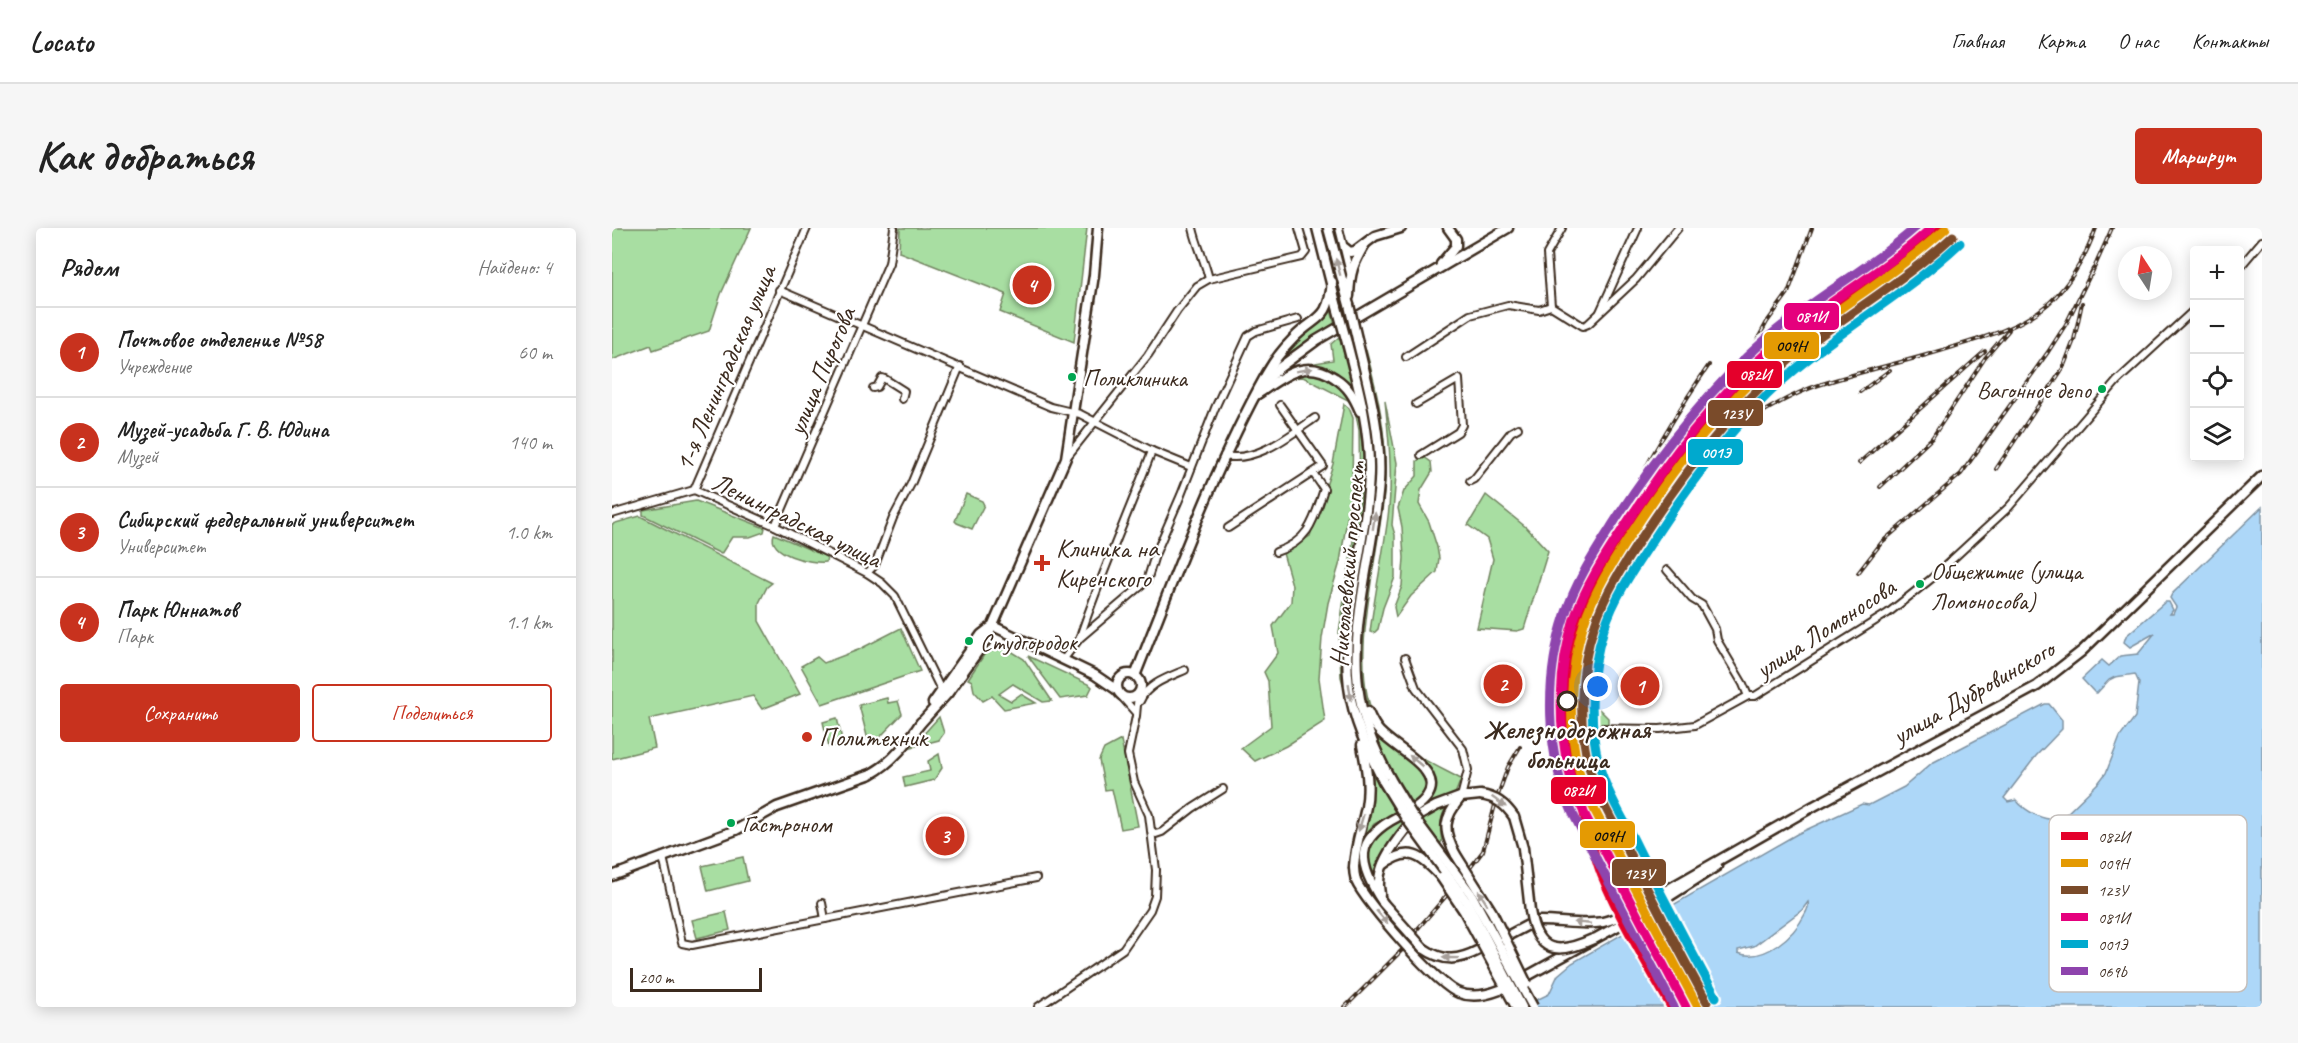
<!DOCTYPE html>
<html lang="ru">
<head>
<meta charset="utf-8">
<style>
	:root { --surface:#fff; --page:#f6f6f6; --text:#222; --muted:#767676; --line:#e0e0e0; --accent:#c8321e }
	body { margin:0; font-family:Caveat,sans-serif; background:var(--page); color:var(--text) }
	.controls { position:absolute; right:18px; top:18px; display:grid; overflow:hidden; border-radius:6px; box-shadow:0 3px 15px #0003 }
	.controls button { width:54px; height:54px; display:grid; place-items:center; padding:0; border:0; border-bottom:2px solid var(--line); background:var(--surface); color:var(--text); font:30px sans-serif }
	.compass { position:absolute; left:1506px; top:18px; width:54px; height:54px; border-radius:50%; background:var(--surface); box-shadow:0 3px 15px #0003; rotate:348deg }
	.scale { position:absolute; left:18px; bottom:15px; width:132px; box-sizing:border-box; padding-left:6px; border:3px solid #3b2a1e; border-top:0; font-size:16px; line-height:21px; white-space:nowrap; color:#3b2a1e; -webkit-text-stroke:4px #fff; paint-order:stroke }
	.you { position:absolute; left:986px; top:459px; width:21px; height:21px; margin:-15px; border:4px solid #fff; border-radius:50%; background:#1a73e8; box-shadow:0 0 0 9px #1a73e833 }
	.badge { display:grid; place-items:center; width:39px; height:39px; border-radius:50%; background:var(--accent); color:#fff; font-size:20px; font-weight:700 }
	.pin { position:absolute; translate:-50% -50%; border:3px solid #fff; box-shadow:0 2px 6px #0006 }
	.list { margin:0; padding:0; list-style:none }
	h2 { display:flex; justify-content:space-between; align-items:center; height:78px; margin:0; padding:0 24px; font-size:26px }
	h2 small { font-size:20px; font-weight:400; color:var(--muted) }
	.list li { display:grid; grid-template-columns:39px 1fr auto; gap:18px; align-items:center; box-sizing:border-box; height:90px; padding:0 24px; border-top:2px solid var(--line) }
	.list b { display:block; font-size:22px; white-space:nowrap }
	.list p { margin:0; font-size:20px; white-space:nowrap; color:var(--muted) }
	.list em { font-size:20px; font-style:normal; color:var(--muted) }
	.actions { display:flex; gap:12px; padding:18px 24px }
	.actions a { flex:1; padding:14px 0; border:2px solid var(--accent); border-radius:6px; text-align:center; font-size:21px; color:var(--accent) }
	.actions .main { background:var(--accent); color:#fff }
	.icon { flex:none; width:33px; height:33px; fill:none; stroke:currentColor; stroke-width:2; stroke-linecap:round; stroke-linejoin:round }
	.map { position:relative; flex:none; width:1650px; height:779px; overflow:hidden; border-radius:6px }
	header { display:flex; align-items:center; gap:36px; box-sizing:border-box; height:84px; padding:0 30px; background:var(--surface); border-bottom:2px solid var(--line) }
	header strong { font-size:28px }
	nav { display:flex; gap:33px; margin-inline-start:auto; font-size:21px }
	.intro { display:flex; align-items:center; justify-content:space-between; box-sizing:border-box; height:144px; padding:0 36px }
	h1 { margin:0; font-size:42px }
	.button { padding:15px 27px; border-radius:6px; background:var(--accent); color:#fff; font-size:21px; font-weight:700 }
	main { display:flex; gap:36px; padding:0 36px }
	aside { flex:1; background:var(--surface); border-radius:6px; box-shadow:0 3px 15px #0003 }
	.map>svg:first-child { display:block }
</style>
</head>
<body>
<header>
<strong>Locato</strong>
<nav><a>Главная</a><a>Карта</a><a>О нас</a><a>Контакты</a></nav>
</header>
<div class="intro"><h1>Как добраться</h1><a class="button">Маршрут</a></div>
<main>
<aside>
<h2>Рядом<small>Найдено: 4</small></h2>
<ul class="list">
<li><span class="badge">1</span><div><b>Почтовое отделение №58</b><p>Учреждение</p></div><em>60 m</em></li>
<li><span class="badge">2</span><div><b>Музей-усадьба Г. В. Юдина</b><p>Музей</p></div><em>140 m</em></li>
<li><span class="badge">3</span><div><b>Сибирский федеральный университет</b><p>Университет</p></div><em>1.0 km</em></li>
<li><span class="badge">4</span><div><b>Парк Юннатов</b><p>Парк</p></div><em>1.1 km</em></li>
</ul>
<div class="actions"><a class="main">Сохранить</a><a>Поделиться</a></div>
</aside>
<div class="map">
<svg width="1650" height="779" viewBox="0 0 1650 779">
	<rect width="100%" height="100%" fill="#fff"/>
	<filter id="ink" filterUnits="userSpaceOnUse"><feTurbulence type="fractalNoise" baseFrequency=".0167" numOctaves="2"/><feDisplacementMap in="SourceGraphic" scale="12" xChannelSelector="R" yChannelSelector="G"/><feConvolveMatrix kernelMatrix="1 2 1 2 8 2 1 2 1" color-interpolation-filters="sRGB"/></filter>
	<g filter="url(#ink)">
		<g fill="#a8dea2" stroke="#728460" stroke-width="1.5">
			<path d="M0 0H139L109 66 97 103 41 122 39 117 0 132Z"/>
			<path d="M288 0H475L462 114 388 84 394 66 287 24Z"/>
			<path d="M718 78 723 97 666 132Z"/>
			<path d="M727 109 744 165 710 139 686 138 721 132 719 116Z"/>
			<path d="M754 122C766 166 775 207 773 252 771 316 731 441 766 495 782 519 823 537 849 551L843 566 804 586 803 584C855 551 797 528 774 506 763 495 756 480 754 466 741 393 768 321 771 248 772 220 770 190 763 162 759 149 755 136 754 122Z"/>
			<path d="M700 143 725 155 742 171 748 195 752 239 751 266 732 399 730 435 732 460 729 449 727 404 748 267 747 202 743 182 736 172 691 149 679 150V147Z"/>
			<path d="M773 173 785 235 780 297 783 307V349L771 380 766 401 762 405 758 404C763 365 771 327 776 289 781 250 777 211 773 173Z"/>
			<path d="M732 176 737 180 741 190 740 260 728 334 716 375 710 410 707 450 713 493 674 518 643 533 629 520 659 498 656 453 652 444 666 425 661 398 679 374 680 357 671 325 698 308 721 236Z"/>
			<path d="M812 229 819 234 820 244 809 262 807 276 817 294 825 319 827 330 825 344 799 368 784 389 782 379 790 358 792 330 790 299 786 280 792 263 805 248V233Z"/>
			<path d="M354 266 370 273 372 277 360 301 345 295 343 293Z"/>
			<path d="M874 267 915 300 936 323 912 401 905 403 865 400 881 331 875 311 856 297Z"/>
			<path d="M84 273 153 300 152 304 138 309H120L109 326 31 287V282Z"/>
			<path d="M28 288 160 355 155 359 147 375V393L188 466 150 481 141 468 37 491 43 520 0 531V296Z"/>
			<path d="M162 306 215 329 214 334C199 336 154 326 162 306Z"/>
			<path d="M289 400 308 443 210 476 189 438 205 429 212 435 246 422Z"/>
			<path d="M394 420 412 431 440 473 431 474 401 456 387 466 399 473 409 466 424 475 392 481 380 468 371 473 362 463 360 453 356 451 374 424Z"/>
			<path d="M416 428 478 457 480 459 476 467 448 471Z"/>
			<path d="M275 470 276 475 286 473 290 486 268 509 256 512 247 477Z"/>
			<path d="M965 473H979L996 490V496H966Z"/>
			<path d="M327 489 332 505 327 512 300 519Z"/>
			<path d="M225 490 231 516 217 519 211 494Z"/>
			<path d="M760 499C769 508 779 517 789 525 807 541 830 556 801 577L771 528Z"/>
			<path d="M509 512 526 598 509 601 500 561 493 562 487 532 492 521Z"/>
			<path d="M327 526 330 540 322 552 293 559 291 549 318 543 316 533Z"/>
			<path d="M759 538 784 584 762 596 749 611 758 561Z"/>
			<path d="M836 576C828 589 827 599 830 613L828 616 809 591Z"/>
			<path d="M788 591 792 597 772 625 762 644 759 642C751 613 766 606 788 591Z"/>
			<path d="M131 629 136 653 96 663 90 638Z"/>
			<path d="M114 684 118 702 85 710 80 692Z"/>
		</g>
		<path fill="#add7f8" stroke="#7f92a1" stroke-width="1.5" fill-rule="evenodd" d="M1650 279V779H910L937 766 946 747 960 735 1185 606 1250 576 1257 577 1292 559 1320 535 1433 476H1437L1450 492V501L1424 528 1392 570 1396 574 1404 572C1414 584 1433 594 1449 591L1487 554 1494 545 1508 509 1523 489 1527 455 1523 446 1503 449 1497 452 1485 465H1483L1470 451 1490 432 1497 438 1508 428 1526 426 1543 405 1518 419 1512 414 1514 408 1553 374H1557L1561 382 1558 386H1561L1564 379 1558 370 1560 366ZM1196 674C1197 678 1196 681 1193 686 1182 708 1152 735 1126 725V722L1142 718 1190 682Z"/>
		<g fill="none" stroke-linecap="round" stroke-linejoin="round">
			<defs>
				<g id="minor">
					<path d="M581 0C585 18 593 33 597 51"/>
					<path d="M727 0 738 45"/>
					<path d="M950 0 935 26 939 78 971 98 976 96 1024 51 1066 0"/>
					<path d="M1628 39 1650 13"/>
					<path d="M167 62 439 179 468 186 540 223 579 239"/>
					<path d="M988 84 1026 0"/>
					<path d="M794 129 858 87 896 77 927 82 939 78"/>
					<path d="M261 160 265 159 270 150 273 151 292 163 290 171"/>
					<path d="M804 176 847 151 850 197 846 204 809 227"/>
					<path d="M612 228C645 235 678 207 703 190"/>
					<path d="M455 229 536 127 565 83 585 58 597 51 690 29 694 24 687 0"/>
					<path d="M858 253 862 251 899 204 906 200"/>
					<path d="M82 262 195 0"/>
					<path d="M0 286 82 262 163 298 255 345 270 355 283 368 329 462"/>
					<path d="M163 298 277 35 282 0"/>
					<path d="M616 300 711 238 668 177"/>
					<path d="M664 324C698 313 702 291 712 261L701 245"/>
					<path d="M1055 342 1080 371 1090 377 1103 401 1105 412 1131 456 1136 468"/>
					<path d="M255 345 263 337 281 290 299 256 348 138"/>
					<path d="M468 409C489 346 516 286 540 223"/>
					<path d="M793 430 804 460 851 521 856 542 849 569"/>
					<path d="M451 432 468 410 535 353 543 327 569 267 603 180 636 108 644 103 686 91"/>
					<path d="M510 469 524 485"/>
					<path d="M528 473C535 456 557 449 573 442"/>
					<path d="M969 500 1048 501 1083 497 1136 468H1143L1276 385 1319 351 1397 279 1505 153 1582 82"/>
					<path d="M539 602 544 606 550 604 581 580 611 561"/>
					<path d="M51 629 70 715 80 717 424 650"/>
					<path d="M210 675 213 691"/>
					<path d="M426 779 511 721 538 682 543 668 544 642 537 587 522 554 516 526 524 488 526 466"/>
				</g>
				<g id="major">
					<path d="M705 0 725 79"/>
					<path d="M716 0 737 77"/>
					<path d="M733 20 738 24 743 23 763 8 789 0"/>
					<path d="M829 36 844 18V11L836 0"/>
					<path d="M737 68C738 44 741 36 753 16"/>
					<path d="M745 111C756 158 770 205 767 254 762 326 735 399 748 471 753 499 765 527 779 552"/>
					<path d="M735 115C746 158 758 201 757 245 755 317 728 387 737 459 741 492 756 523 771 553"/>
					<path d="M654 153 667 140 705 112 896 0"/>
					<path d="M644 167C671 149 692 129 723 150 736 158 742 169 748 183"/>
					<path d="M381 398 483 447 505 462"/>
					<circle cx="517" cy="458" r="12"/>
					<path d="M523 448C564 346 601 242 654 147 661 134 671 121 681 111 705 86 716 95 720 54"/>
					<path d="M321 475 369 407 378 400"/>
					<path d="M756 484C759 491 762 498 768 504 788 525 847 549 803 580"/>
					<path d="M307 497 336 465 375 411 454 230 482 47 486 0"/>
					<path d="M808 587 824 578 848 569"/>
					<path d="M902 589 911 620 918 683"/>
					<path d="M844 627C830 602 831 591 849 569L868 567"/>
					<path d="M771 637C797 617 810 628 829 649"/>
					<path d="M742 639C743 617 750 599 754 579 758 557 754 538 750 517"/>
					<path d="M0 648 124 602 165 579 259 546C281 534 296 514 309 494"/>
					<path d="M768 666C762 641 780 618 795 599"/>
					<path d="M771 675C746 635 740 612 787 588"/>
					<path d="M924 693C946 692 970 698 991 694 1001 692 1009 687 1018 683L1202 578 1425 458 1470 423 1650 248"/>
					<path d="M897 707 916 697"/>
					<path d="M811 720C831 734 846 733 867 722"/>
					<path d="M917 747 1044 677 1105 638"/>
				</g>
			</defs>
			<use href="#minor" stroke="#3b2a1e" stroke-width="10"/>
			<use href="#major" stroke="#3b2a1e" stroke-width="13"/>
			<use href="#minor" stroke="#fff" stroke-width="6"/>
			<use href="#major" stroke="#fff" stroke-width="8"/>
			<defs>
				<g id="rail">
					<path d="M1479 47 1500 0"/>
					<path d="M1132 136 1155 94 1176 65 1200 0"/>
					<path d="M1248 164 1278 142"/>
					<path d="M1144 188C1164 176 1187 163 1210 156 1253 142 1298 133 1341 119 1374 109 1409 99 1436 76 1458 56 1474 28 1484 0"/>
					<path d="M1247 235 1373 123"/>
					<path d="M1384 241 1451 140 1462 112 1470 75"/>
					<path d="M1268 259 1320 210 1373 130 1397 102"/>
					<path d="M993 316C1024 255 1058 193 1097 137"/>
					<path d="M1246 345 1270 314 1349 246 1436 124 1454 96 1481 41"/>
					<path d="M886 567 896 539 908 519"/>
					<path d="M858 640 871 623 883 577"/>
					<path d="M802 705 835 667"/>
					<path d="M733 779 792 720"/>
				</g>
			</defs>
			<use href="#rail" stroke="#3b2a1e" stroke-width="4"/>
			<use href="#rail" stroke="#fff" stroke-width="1.5" stroke-dasharray="4.5" stroke-linecap="butt"/>
			<defs>
				<g id="major-bridge">
					<path d="M737 77 745 111"/>
					<path d="M725 79 735 115"/>
					<path d="M779 552 800 587 859 666 921 779"/>
					<path d="M771 553 793 589 855 674 910 779"/>
					<path d="M868 567C884 569 893 576 902 589"/>
					<path d="M844 627 880 684 915 756"/>
					<path d="M742 639C742 644 743 649 744 653 753 674 826 758 847 765 860 770 875 767 888 762"/>
					<path d="M829 649 852 683 904 779"/>
					<path d="M771 675 811 720"/>
					<path d="M918 683C925 726 946 727 981 711"/>
				</g>
			</defs>
			<use href="#major-bridge" stroke="#3b2a1e" stroke-width="13" stroke-linecap="butt"/>
			<use href="#major-bridge" stroke="#fff" stroke-width="8"/>
			<defs>
				<path id="rail-1" d="M1059 779C1035 736 1009 694 990 648 980 623 975 596 968 570 952 508 948 454 970 392 983 355 1006 321 1027 288 1066 228 1112 172 1166 125 1218 80 1278 45 1329 0"/>
				<path id="rail-2" d="M1086 779C1058 727 1030 674 1003 621 991 597 976 574 968 547 955 500 957 442 972 395 982 363 1001 334 1019 306 1062 240 1109 177 1170 125 1222 81 1283 47 1334 0"/>
				<path id="rail-3" d="M1095 774C1067 723 1040 671 1014 619 1002 595 987 571 979 546 965 500 967 441 983 396 993 365 1012 336 1030 309 1072 245 1118 184 1175 134 1228 89 1290 55 1341 8"/>
				<path id="rail-4" d="M1074 779C1047 728 1020 677 994 626 981 601 965 576 958 548 945 498 946 440 962 391 973 358 993 328 1012 299 1055 233 1102 170 1162 118 1211 75 1270 45 1319 0"/>
				<path id="rail-5" d="M1104 769C1076 717 1048 665 1022 612 1010 588 995 565 988 540 976 496 978 444 992 401 1002 370 1021 342 1039 315 1080 252 1126 189 1185 140 1238 96 1298 62 1348 15"/>
				<path id="rail-6" d="M1062 779 961 586C933 526 932 449 953 387 964 352 985 321 1004 291 1047 225 1095 163 1154 111 1201 70 1257 41 1303 0"/>
			</defs>
			<use href="#rail-1" stroke="#fff" stroke-width="14"/>
			<use href="#rail-2" stroke="#fff" stroke-width="14"/>
			<use href="#rail-3" stroke="#fff" stroke-width="14"/>
			<use href="#rail-4" stroke="#fff" stroke-width="14"/>
			<use href="#rail-5" stroke="#fff" stroke-width="14"/>
			<use href="#rail-6" stroke="#fff" stroke-width="14"/>
			<use href="#rail-1" stroke="#e4002b" stroke-width="9"/>
			<use href="#rail-2" stroke="#e49a03" stroke-width="9"/>
			<use href="#rail-3" stroke="#7a4b2a" stroke-width="9"/>
			<use href="#rail-4" stroke="#e5007d" stroke-width="9"/>
			<use href="#rail-5" stroke="#00a9ce" stroke-width="9"/>
			<use href="#rail-6" stroke="#8e44ad" stroke-width="9"/>
		</g>
		<defs><path id="oneway-solid" d="M-6-.8H1V-3.2L6.5 0L1 3.2V.8H-6Z" transform="scale(1.5)"/></defs>
		<g fill="#a79f9a">
			<use href="#oneway-solid" transform="translate(726 39) rotate(-105)"/>
			<use href="#oneway-solid" transform="translate(692 142) rotate(-9)"/>
			<use href="#oneway-solid" transform="translate(762 293) rotate(-82)"/>
			<use href="#oneway-solid" transform="translate(738 464) rotate(81)"/>
			<use href="#oneway-solid" transform="translate(804 533) rotate(-140)"/>
			<use href="#oneway-solid" transform="translate(887 574) rotate(35)"/>
			<use href="#oneway-solid" transform="translate(749 595) rotate(106)"/>
			<use href="#oneway-solid" transform="translate(871 670) rotate(-122)"/>
			<use href="#oneway-solid" transform="translate(770 689) rotate(49)"/>
			<use href="#oneway-solid" transform="translate(970 695) rotate(-175)"/>
			<use href="#oneway-solid" transform="translate(839 730) rotate(-179)"/>
		</g>
	</g>
	<g fill="#00a651" stroke="#fff" stroke-width="2">
		<circle cx="460" cy="149" r="5"/>
		<circle cx="1490" cy="161" r="5"/>
		<circle cx="1308" cy="356" r="5"/>
		<circle cx="357" cy="413" r="5"/>
		<circle cx="119" cy="595" r="5"/>
	</g>
	<g fill="#c8321e" stroke="#fff" stroke-width="2">
		<path d="M427 326h6v6h6v6h-6v6h-6v-6h-6v-6h6z"/>
		<circle cx="195" cy="509" r="6"/>
	</g>
	<circle fill="#fff" stroke="#3b2a1e" stroke-width="3" cx="955" cy="473" r="9"/>
	<g text-anchor="middle" stroke-width="4.5" stroke-linejoin="round" paint-order="stroke">
		<g font-size="24" fill="#3b2a1e" stroke="#fff" text-anchor="start">
			<text x="471" y="158">Поликлиника</text>
			<text x="1479" y="170" text-anchor="end">Вагонное депо</text>
			<text x="1319" y="351">Общежитие (улица<tspan x="1319" dy="30">Ломоносова)</tspan></text>
			<text x="368" y="422">Студгородок</text>
			<text x="130" y="604">Гастроном</text>
		</g>
		<g font-size="26" fill="#3b2a1e" stroke="#fff">
			<text transform="translate(113 140) rotate(-67)" y="9">1-я Ленинградская улица</text>
			<text transform="translate(209 143) rotate(-67)" y="9">улица Пирогова</text>
			<text transform="translate(185 292) rotate(26)" y="9">Ленинградская улица</text>
			<text transform="translate(735 336) rotate(-85)" y="9">Николаевский проспект</text>
			<text transform="translate(1213 400) rotate(-33)" y="9">улица Ломоносова</text>
			<text transform="translate(1361 464) rotate(-30)" y="9">улица Дубровинского</text>
		</g>
		<g font-size="26" fill="#3b2a1e" stroke="#fff" text-anchor="start">
			<text x="444" y="329">Клиника на<tspan x="444" dy="30">Киренского</tspan></text>
			<text x="207" y="518">Политехник</text>
		</g>
		<g font-size="26" font-weight="bold" fill="#3b2a1e" stroke="#fff">
			<text x="955" y="510">Железнодорожная<tspan x="955" dy="30">больница</tspan></text>
		</g>
	</g>
	<rect x="1437" y="587" width="198" height="177" rx="9" fill="#fff" stroke="#c4bfbc" stroke-width="1.5"/>
	<rect x="1449" y="604" width="27" height="8" fill="#e4002b"/>
	<rect x="1449" y="631" width="27" height="8" fill="#e49a03"/>
	<rect x="1449" y="658" width="27" height="8" fill="#7a4b2a"/>
	<rect x="1449" y="685" width="27" height="8" fill="#e5007d"/>
	<rect x="1449" y="712" width="27" height="8" fill="#00a9ce"/>
	<rect x="1449" y="739" width="27" height="8" fill="#8e44ad"/>
	<g font-size="16" fill="#3b2a1e">
		<text x="1486" y="614">082И</text>
		<text x="1486" y="641">009Н</text>
		<text x="1486" y="668">123У</text>
		<text x="1486" y="695">081И</text>
		<text x="1486" y="722">001Э</text>
		<text x="1486" y="749">069Ь</text>
	</g>
	<g stroke="#fff" stroke-width="2">
		<rect x="1171" y="74" width="57" height="29" rx="6" fill="#e5007d"/>
		<rect x="1151" y="103" width="57" height="29" rx="6" fill="#e49a03"/>
		<rect x="1114" y="132" width="57" height="29" rx="6" fill="#e4002b"/>
		<rect x="1095" y="171" width="57" height="28" rx="6" fill="#7a4b2a"/>
		<rect x="1075" y="210" width="57" height="28" rx="6" fill="#00a9ce"/>
		<rect x="938" y="548" width="57" height="29" rx="6" fill="#e4002b"/>
		<rect x="967" y="592" width="57" height="29" rx="6" fill="#e49a03"/>
		<rect x="999" y="630" width="56" height="29" rx="6" fill="#7a4b2a"/>
	</g>
	<g font-size="16" text-anchor="middle" font-weight="bold" fill="#fff">
		<text x="1199" y="94">081И</text>
		<text x="1143" y="152">082И</text>
		<text x="1124" y="191">123У</text>
		<text x="1104" y="230">001Э</text>
		<text x="966" y="568">082И</text>
		<text x="1027" y="651">123У</text>
	</g>
	<g font-size="16" text-anchor="middle" font-weight="bold" fill="#111">
		<text x="1179" y="123">009Н</text>
		<text x="996" y="613">009Н</text>
	</g>
</svg>
<div class="controls">
<button>+</button>
<button>−</button>
<button><svg class="icon" aria-label="locate" viewBox="0 0 24 24"><circle cx="12" cy="12" r="6"/><path d="M12 2v4M12 18v4M2 12h4M18 12h4"/></svg></button>
<button><svg class="icon" aria-label="layers" viewBox="0 0 24 24"><path d="M12 4l9 5-9 5-9-5zM3 14l9 5 9-5"/></svg></button>
</div>
<svg class="compass" viewBox="-18 -18 36 36"><path d="M0-13l5 13h-10z" fill="#e53935"/><path d="M0 13l5-13h-10z" fill="#767676"/></svg>
<div class="scale">200 m</div>
<div class="you"></div>
<div class="pin badge" style="left:1028px;top:458px">1</div>
<div class="pin badge" style="left:891px;top:456px">2</div>
<div class="pin badge" style="left:333px;top:608px">3</div>
<div class="pin badge" style="left:420px;top:57px">4</div>
</div>
</main>
</body>
</html>
